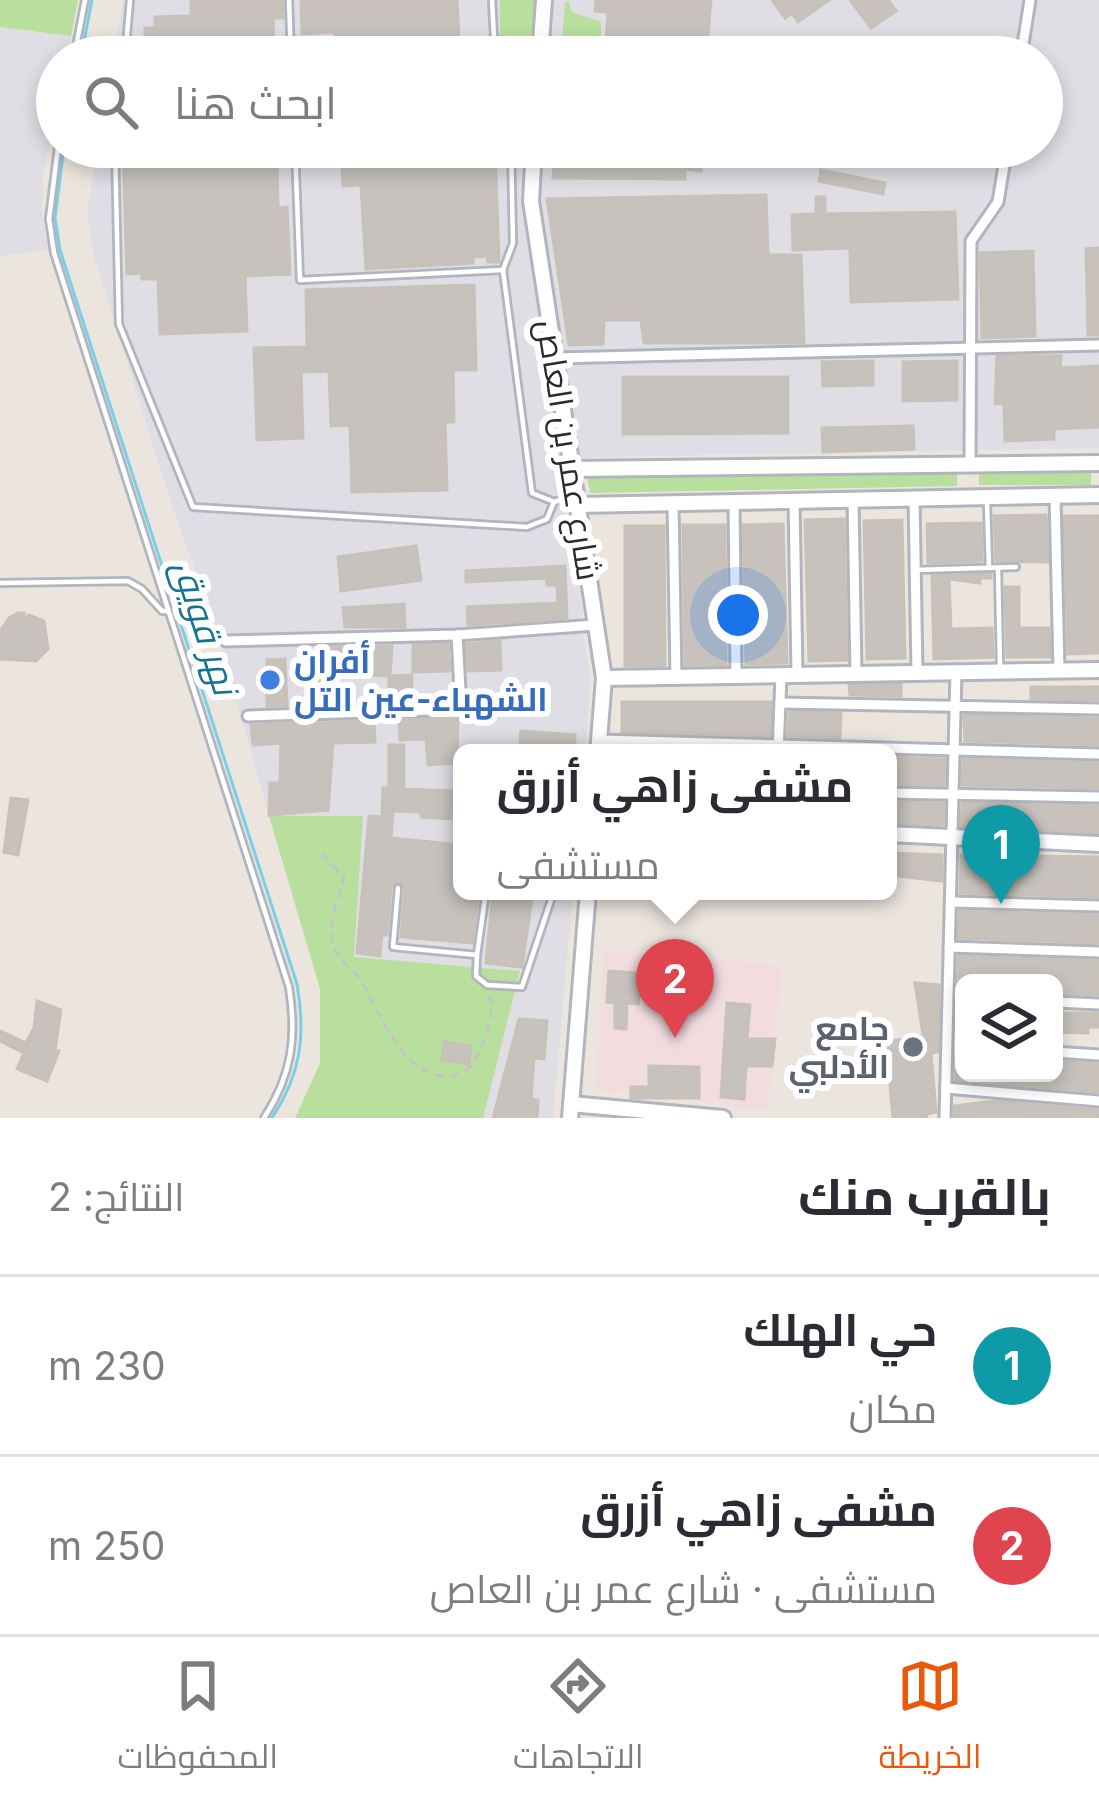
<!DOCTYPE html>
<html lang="ar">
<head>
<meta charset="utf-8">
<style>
	:root { --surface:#fff; --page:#f7f7f7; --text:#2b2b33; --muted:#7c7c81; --line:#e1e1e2; --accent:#ea580c }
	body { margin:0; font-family:Inter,Cairo,sans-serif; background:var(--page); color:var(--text); direction:rtl }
	.controls { position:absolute; right:36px; bottom:36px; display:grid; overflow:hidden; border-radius:18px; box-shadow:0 6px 18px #0003 }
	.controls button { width:108px; height:108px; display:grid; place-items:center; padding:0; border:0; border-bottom:3px solid var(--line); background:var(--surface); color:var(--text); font:60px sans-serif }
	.you { position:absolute; left:738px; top:615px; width:42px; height:42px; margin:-30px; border:9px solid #fff; border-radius:50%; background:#1a73e8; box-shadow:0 0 0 18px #1a73e833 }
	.badge { display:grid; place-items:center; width:78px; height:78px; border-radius:50%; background:var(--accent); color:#fff; font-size:39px; font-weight:700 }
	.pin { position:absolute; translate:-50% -99px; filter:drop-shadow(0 3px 6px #0008) }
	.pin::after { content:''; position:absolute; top:63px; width:42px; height:36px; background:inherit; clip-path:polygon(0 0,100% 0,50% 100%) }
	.popup { position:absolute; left:453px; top:744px; width:444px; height:156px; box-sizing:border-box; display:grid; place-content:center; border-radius:18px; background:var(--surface); filter:drop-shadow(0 3px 9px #0005); font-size:39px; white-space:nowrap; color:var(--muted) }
	.popup b { font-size:45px; color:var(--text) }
	.popup::after { content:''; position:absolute; left:50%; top:100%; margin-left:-24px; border:24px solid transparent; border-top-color:var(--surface) }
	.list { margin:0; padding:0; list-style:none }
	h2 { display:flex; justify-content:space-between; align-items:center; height:156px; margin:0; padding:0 48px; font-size:51px }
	h2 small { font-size:39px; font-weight:400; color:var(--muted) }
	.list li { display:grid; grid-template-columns:78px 1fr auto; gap:36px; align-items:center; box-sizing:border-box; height:180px; padding:0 48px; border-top:3px solid var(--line) }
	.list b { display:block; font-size:45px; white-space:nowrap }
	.list p { margin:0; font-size:39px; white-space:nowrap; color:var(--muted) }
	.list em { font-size:39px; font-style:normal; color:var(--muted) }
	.icon { flex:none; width:66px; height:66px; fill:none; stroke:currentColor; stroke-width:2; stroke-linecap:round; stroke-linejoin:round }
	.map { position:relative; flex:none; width:1099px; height:1118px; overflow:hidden; direction:ltr }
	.search { position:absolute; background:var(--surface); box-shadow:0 6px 18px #0003; left:36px; right:36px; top:36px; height:132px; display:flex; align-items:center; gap:30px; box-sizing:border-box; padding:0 42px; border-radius:66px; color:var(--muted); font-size:45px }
	.sheet { height:516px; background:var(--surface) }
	nav { display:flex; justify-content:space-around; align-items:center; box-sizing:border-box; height:168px; border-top:3px solid var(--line); background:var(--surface); font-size:33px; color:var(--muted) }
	nav a { display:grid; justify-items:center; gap:6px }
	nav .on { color:var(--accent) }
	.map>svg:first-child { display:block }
</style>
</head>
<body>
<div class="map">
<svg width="1099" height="1118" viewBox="0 0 1099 1118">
	<rect width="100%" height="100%" fill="#ece5de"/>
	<g fill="#e0dee5">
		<path d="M123 0H1099V448L593 457 561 473 583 615 575 626 583 633 591 680 585 753H462V891H573L553 1118H483L519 971 354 958 362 816H269L218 633 174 512 93 254 87 212 98 147H1042V57H113Z"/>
		<path d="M0 27 71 36 67 57H57V107L43 176 42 212 48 250 0 256Z"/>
	</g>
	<path fill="#f2dcdf" d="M604 951 782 965 768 1110 596 1089Z"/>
	<g fill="#b8df9e">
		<path d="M0 0H78L71 36 0 27Z"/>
		<path d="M500 0H536L534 57H500Z"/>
		<path d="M565 2H569L572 12 601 22V57H561Z"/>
		<path d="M957 472V486L590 493 587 477Z"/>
		<rect x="979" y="472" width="112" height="13"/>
		<path d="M269 816H363L354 957 520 971 483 1118H295L320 1063V989Z"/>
	</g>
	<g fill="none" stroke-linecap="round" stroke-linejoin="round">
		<g stroke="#78d0e7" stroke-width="3">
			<path d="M81 57 92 0"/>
			<path d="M64 147 55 218 60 250 297 984C306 1036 301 1074 272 1118"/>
		</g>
	</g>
	<g fill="#c7c2bd" stroke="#c7c1b8" stroke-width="3">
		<path d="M191 0H282L283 18H273L274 57H180V39L145 41V28H155V17L191 16Z"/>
		<path d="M301 0H457L459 39 483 38 484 57H337L335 32 302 34Z"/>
		<path d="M596 0H711L706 57H605L608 12 595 11Z"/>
		<path d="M772 0H829L798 22 792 13 785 18Z"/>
		<path d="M850 0H888L896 11 871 28Z"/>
		<path d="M123 147H284L285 164H277L278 208 287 207 290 274 245 276 247 331 160 334 158 279H142V273L127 274Z"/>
		<path d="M341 147H495L499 262H488L487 256 473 257V263L366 269 361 185 343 186Z"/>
		<path d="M598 147H702L701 171 685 169V179L553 178 554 167 597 169Z"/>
		<path d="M821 170 885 183 883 194 819 181Z"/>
		<path d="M766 195 768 255H801L804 343H644L641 320H604L603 344 569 345 547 199Z"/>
		<path d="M816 197H825V214L955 212 958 299 851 302 850 248 793 250 792 215 816 214Z"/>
		<path d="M1099 248V335H1088L1086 249Z"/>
		<path d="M1033 251 1035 336 982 338 980 253Z"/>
		<path d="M474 285 476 370H453L454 422H445L447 490 352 492 350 425 331 426 329 371 301 372 303 438 257 440 254 348 307 347 306 290Z"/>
		<path d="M997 356H1061L1060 368 1099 366V427L1054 429V439L1005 441 1004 403 995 404Z"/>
		<path d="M873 361V385L823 386 822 362Z"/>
		<path d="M957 361V400L903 401V362Z"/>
		<path d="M623 377H788V433L623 434Z"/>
		<path d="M913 426 914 449 823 452 822 428Z"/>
		<path d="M1046 515 1048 562 996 561 994 516Z"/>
		<path d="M1064 516H1099V653L1068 654Z"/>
		<path d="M844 519 847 660 809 661 805 520Z"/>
		<path d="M902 520 905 658 867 659 864 521Z"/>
		<path d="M981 523 982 561 928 563 927 524Z"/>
		<path d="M783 524 787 663 746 664 743 525Z"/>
		<path d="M683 525H725L726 665H685Z"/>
		<path d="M625 526H664L665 666H625Z"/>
		<path d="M416 546 421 580 341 591 338 557Z"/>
		<path d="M565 566 567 618 468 625 467 607 558 603 557 585H547L546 578 466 582V571Z"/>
		<path d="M991 574V578H980V583L949 579 951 629 992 628 993 657 934 659 932 576Z"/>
		<path d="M1005 587H1019V628H1049L1050 657H1007Z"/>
		<path d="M404 604 405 627H345L343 608Z"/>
		<path d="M18 613H24L25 620 29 615 44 621 48 649 36 661 0 659V632L9 618Z"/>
		<path d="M500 641 501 670 468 671 466 644Z"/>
		<path d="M440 644H448L450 671 413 672V645Z"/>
		<path d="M392 646 390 676 412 675 411 702H389V676L370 675V670H334L335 687H352V704L316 705 320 648Z"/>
		<path d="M285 659 287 706H267V660Z"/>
		<path d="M901 684V696L850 695 849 685Z"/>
		<path d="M1031 687H1099V700L1031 699Z"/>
		<path d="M622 702H771L770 736 622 732Z"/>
		<path d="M789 712 841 713 840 738 788 736Z"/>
		<path d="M964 715 1099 718V745L965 741Z"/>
		<path d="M458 718 457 763 428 765 426 739 400 740 399 720Z"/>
		<path d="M374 721 375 742 333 743 328 810 269 815 270 783H280L281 743 253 745 251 725Z"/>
		<path d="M521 731 575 735 574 753H519Z"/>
		<path d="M389 745H404V789L452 791 451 819 421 817V812L393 811 391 838 462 845V891H479L472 943 401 937 405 887 397 881 391 887 387 935H382L380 956 357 953 369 816 382 817 383 788H389Z"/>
		<path d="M888 757 945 759 944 785 888 784Z"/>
		<path d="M963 759 1099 763V788L962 785Z"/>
		<path d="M11 798 28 800 18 855 4 852Z"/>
		<path d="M888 802 944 803 943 825 888 823Z"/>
		<path d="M962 803 1099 806V833L961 826Z"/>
		<path d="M888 853 942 855V881L888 875Z"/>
		<path d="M961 855 1098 857 1099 897 960 893Z"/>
		<path d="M493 891H533L522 967 486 963Z"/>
		<path d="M959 911 1099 915V943L958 938Z"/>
		<path d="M958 956 1099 961V995L1054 993V983H964V1006H957Z"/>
		<path d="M609 971 700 978V998H686L685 1019 665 1018 664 997 639 996 638 1004 627 1003 626 1029 615 1028V1003L607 1002Z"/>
		<path d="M915 983 939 985 938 1052 931 1053 936 1112 926 1114 927 1118H893L886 1042 923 1035Z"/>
		<path d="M37 1001 61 1010 55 1050 59 1051 47 1081 17 1069 24 1053 0 1041V1031L26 1043 34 1028Z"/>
		<path d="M727 1003 750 1005 747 1039H775L772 1066H746L744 1099 721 1097Z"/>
		<path d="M1054 1013H1099V1027H1088V1033L1054 1032Z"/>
		<path d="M519 1019 547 1021 544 1059 534 1058 531 1099 538 1100 537 1118H493Z"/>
		<path d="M444 1042 471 1046 469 1064 442 1060Z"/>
		<path d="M964 1056V1073H1054V1061L1099 1064V1092L955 1080 956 1057Z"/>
		<path d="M649 1066 699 1067V1098H631V1087H649Z"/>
		<path d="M994 1101 1099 1110V1118H954V1106Z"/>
	</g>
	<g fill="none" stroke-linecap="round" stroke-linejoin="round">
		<defs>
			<g id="lane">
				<path d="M289 0 291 57"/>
				<path d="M492 0 495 57"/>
				<path d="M74 57 85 0"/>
				<path d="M125 57 130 0"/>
				<path d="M58 147 49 219 54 253 289 987C297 1037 292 1075 264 1118"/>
				<path d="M115 147 119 324 193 507 527 527 547 519 554 502 573 496"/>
				<path d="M295 147 300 280 503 270 532 493 552 501"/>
				<path d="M503 270 513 243 511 147"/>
				<path d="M987 503 989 568"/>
				<path d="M998 568 1000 666"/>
				<path d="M915 570 1016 567"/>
				<path d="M0 583 128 581 142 589 162 611H167"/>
				<path d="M398 888 393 947 477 955 486 891"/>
				<path d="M477 955 476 976 487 985 522 987 554 891"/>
			</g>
			<g id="street">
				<path d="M1021 57 1030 0"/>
				<path d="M555 358 1099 345"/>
				<path d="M970 465 971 241 998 202 1007 147"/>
				<path d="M1055 496 1059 670"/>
				<path d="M914 498 917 673"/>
				<path d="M853 499 856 674"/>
				<path d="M794 501 797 675"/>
				<path d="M734 502 736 676"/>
				<path d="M673 503 676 677"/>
				<path d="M226 641 457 635 596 625"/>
				<path d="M780 703 1099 709"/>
				<path d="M248 716 461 709 457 635"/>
				<path d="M599 740 1099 754"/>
				<path d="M778 753 781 675"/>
				<path d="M888 793 1099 797"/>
				<path d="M951 902 1099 906"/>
				<path d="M949 947 1099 952"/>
				<path d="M1054 1002 1099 1004"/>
				<path d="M1054 1052 1099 1055"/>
				<path d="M946 1088 1099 1101"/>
				<path d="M945 1118 956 672"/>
			</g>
			<g id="secondary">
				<path d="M540 57 544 0"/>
				<path d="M534 147 531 201 604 678 598 753"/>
				<path d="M572 469 1099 463"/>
				<path d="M577 505 1099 495"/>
				<path d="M604 678 1099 670"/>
				<path d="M888 834 1099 844"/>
				<path d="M571 1104 723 1118"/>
				<path d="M570 1118 588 891"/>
			</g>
		</defs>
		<use href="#lane" stroke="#b1b5be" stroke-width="10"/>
		<use href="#street" stroke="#b1b5be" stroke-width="15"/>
		<use href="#secondary" stroke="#b1b5be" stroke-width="20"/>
		<path stroke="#c4c4c4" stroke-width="3" stroke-dasharray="9 6" stroke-linecap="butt" d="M322 854 344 877C340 898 328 918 332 940 336 962 354 968 363 984 381 1016 404 1077 448 1076 467 1075 474 1064 481 1048 488 1031 495 1012 489 994"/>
		<use href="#lane" stroke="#fff" stroke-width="4.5"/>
		<use href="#street" stroke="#fff" stroke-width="9"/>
		<use href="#secondary" stroke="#fff" stroke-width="14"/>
	</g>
	<circle fill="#3f7fe0" stroke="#fff" stroke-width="4.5" cx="270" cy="680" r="12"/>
	<circle fill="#6b7280" stroke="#fff" stroke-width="4.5" cx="913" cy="1047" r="12"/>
	<g text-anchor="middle" stroke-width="12" stroke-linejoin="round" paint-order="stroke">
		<g font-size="33" fill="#2b2b2b" stroke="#fff">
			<text transform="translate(569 450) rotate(81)" y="12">شارع عمر بن العاص</text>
		</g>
		<g font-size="33" font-weight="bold" fill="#366cbe" stroke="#fff" text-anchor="start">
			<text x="294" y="673">أفران<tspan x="294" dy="38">الشهباء-عين التل</tspan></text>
		</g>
		<g font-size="33" font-weight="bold" fill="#5b616d" stroke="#fff" text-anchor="end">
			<text x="889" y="1040">جامع<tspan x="889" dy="38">الأدلبي</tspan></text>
		</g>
		<g font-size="36" font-style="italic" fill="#167193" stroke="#fff">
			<text transform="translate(206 627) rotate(72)" y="13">نهر قويق</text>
		</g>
	</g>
</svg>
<div class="controls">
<button><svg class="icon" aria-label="layers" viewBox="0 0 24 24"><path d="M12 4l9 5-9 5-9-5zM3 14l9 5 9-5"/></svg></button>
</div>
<div class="you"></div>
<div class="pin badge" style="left:1001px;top:904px;background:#0f9aa8">1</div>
<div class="pin badge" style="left:675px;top:1038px;background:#e0444e">2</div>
<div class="popup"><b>مشفى زاهي أزرق</b>مستشفى</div>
<div class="search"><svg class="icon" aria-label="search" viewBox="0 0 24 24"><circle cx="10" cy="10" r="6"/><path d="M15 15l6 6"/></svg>ابحث هنا</div>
</div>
<section class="sheet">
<h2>بالقرب منك<small>النتائج: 2</small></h2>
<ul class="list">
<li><span class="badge" style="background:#0f9aa8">1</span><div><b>حي الهلك</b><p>مكان</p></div><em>230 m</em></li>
<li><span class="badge" style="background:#e0444e">2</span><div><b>مشفى زاهي أزرق</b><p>مستشفى · شارع عمر بن العاص</p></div><em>250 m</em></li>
</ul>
</section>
<nav>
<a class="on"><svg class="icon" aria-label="map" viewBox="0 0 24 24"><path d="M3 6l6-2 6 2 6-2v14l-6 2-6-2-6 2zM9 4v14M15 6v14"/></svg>الخريطة</a>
<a><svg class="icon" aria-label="directions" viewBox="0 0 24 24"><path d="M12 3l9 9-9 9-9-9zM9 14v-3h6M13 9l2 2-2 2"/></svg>الاتجاهات</a>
<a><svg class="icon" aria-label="saved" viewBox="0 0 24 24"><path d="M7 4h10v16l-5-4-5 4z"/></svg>المحفوظات</a>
</nav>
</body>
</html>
